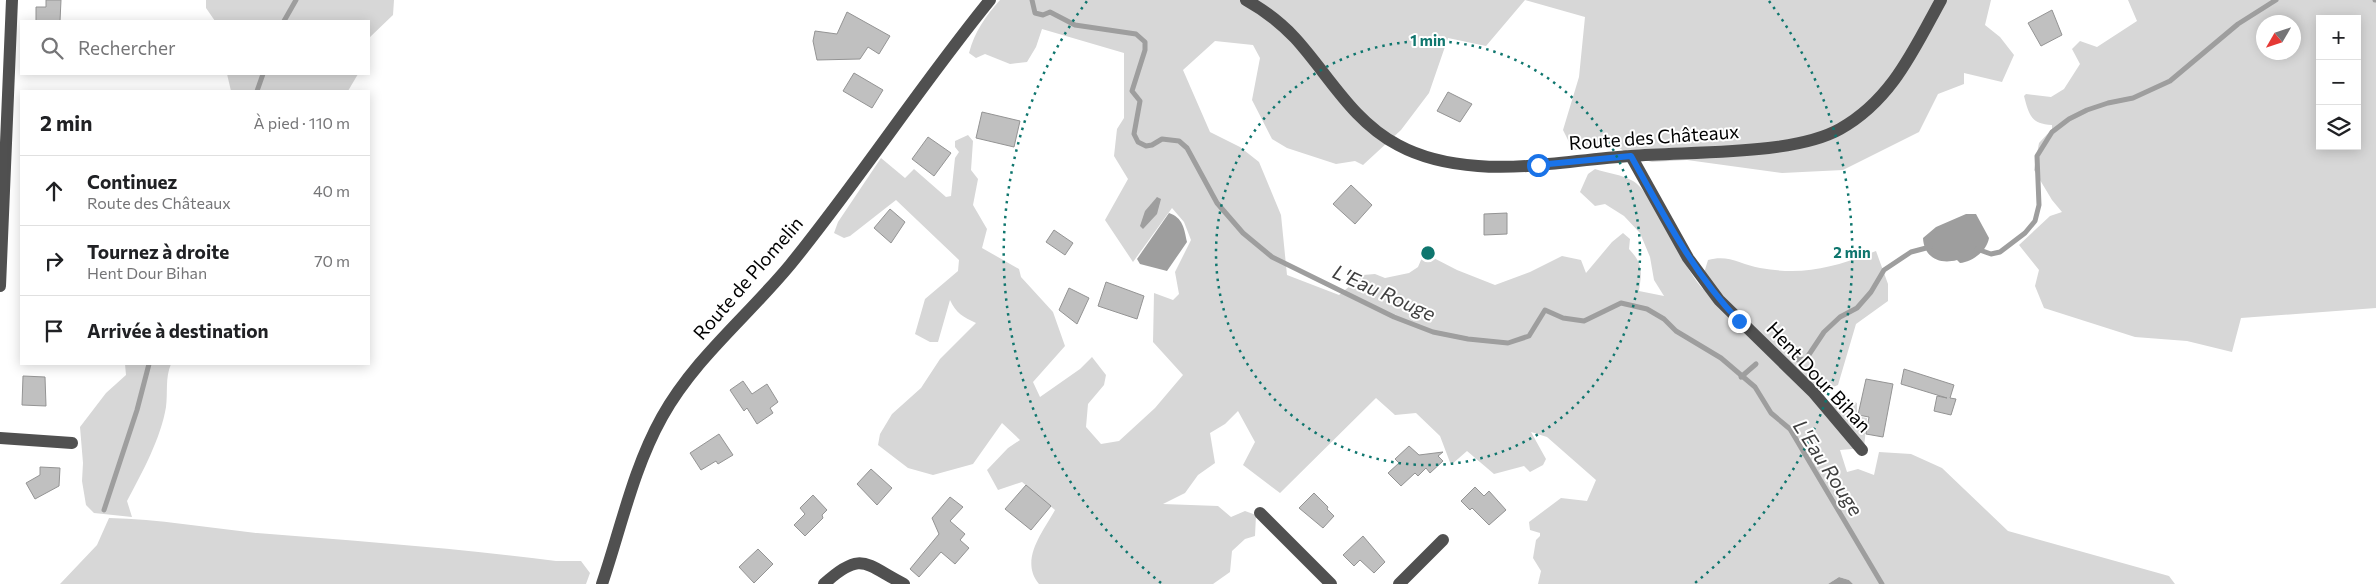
<!DOCTYPE html>
<html lang="fr">
<head>
<meta charset="utf-8">
<style>
	:root { --surface:#fff; --page:#f2f2f2; --text:#202124; --muted:#757577; --line:#e0e0e0 }
	body { margin:0; font-family:Commissioner,sans-serif; background:var(--page); color:var(--text) }
	.controls { position:absolute; right:15px; top:15px; display:grid; overflow:hidden; border-radius:0px; box-shadow:0 2px 12px #0003 }
	.controls button { width:45px; height:45px; display:grid; place-items:center; padding:0; border:0; border-bottom:1px solid var(--line); background:var(--surface); color:var(--text); font:25px sans-serif }
	.compass { position:absolute; left:2256px; top:15px; width:45px; height:45px; border-radius:50%; background:var(--surface); box-shadow:0 2px 12px #0003; rotate:231deg }
	.stop { position:absolute; width:15px; height:15px; margin:-11px; border:4px solid #1a73e8; border-radius:50%; background:#fff }
	.stop.end { background:#1a73e8; border-color:#fff; box-shadow:0 1px 5px #0008 }
	.list { margin:0; padding:0; list-style:none }
	h2 { display:flex; justify-content:space-between; align-items:center; height:65px; margin:0; padding:0 20px; font-size:21px }
	h2 small { font-size:16px; font-weight:400; color:var(--muted) }
	.list li { display:grid; grid-template-columns:32px 1fr auto; gap:15px; align-items:center; box-sizing:border-box; height:70px; padding:0 20px; border-top:1px solid var(--line) }
	.list b { display:block; font-size:19px; white-space:nowrap }
	.list p { margin:0; font-size:16px; white-space:nowrap; color:var(--muted) }
	.list em { font-size:16px; font-style:normal; color:var(--muted) }
	.icon { flex:none; width:28px; height:28px; fill:none; stroke:currentColor; stroke-width:2; stroke-linecap:round; stroke-linejoin:round }
	.map { position:relative; flex:none; width:2376px; height:584px; overflow:hidden }
	.search { position:absolute; background:var(--surface); box-shadow:0 2px 12px #0003; left:20px; top:20px; width:350px; height:55px; display:flex; align-items:center; gap:12px; box-sizing:border-box; padding:0 18px; border-radius:0px; color:var(--muted); font-size:19px }
	.panel { position:absolute; background:var(--surface); box-shadow:0 2px 12px #0003; left:20px; top:90px; width:350px; height:275px; border-radius:0px }
	.map>svg:first-child { display:block }
</style>
</head>
<body>
<div class="map">
<svg width="2376" height="584" viewBox="0 0 2376 584">
	<rect width="100%" height="100%" fill="#fff"/>
	<g fill="#d7d7d7" fill-rule="evenodd">
		<path d="M206 0H394L393 15 369 38V21H215L206 8Z"/>
		<path d="M1000 0H1525L1486 46 1448 38 1429 93 1401 130 1363 165 1355 161 1336 164 1287 148 1272 139 1252 100 1260 58 1253 45 1215 41 1183 70 1210 132 1240 147 1259 162 1281 215 1287 275 1339 295 1363 275 1375 274 1385 278 1409 273 1418 267 1424 253 1457 270 1495 285 1530 272 1562 256 1581 260 1586 273 1612 242 1623 233 1630 239 1629 249C1643 264 1642 271 1639 291L1664 296 1654 280 1650 257 1640 233 1624 216 1605 204 1595 206 1580 192 1588 174 1595 169C1607 173 1623 175 1633 181 1656 195 1680 265 1703 289L1704 273 1708 260C1728 254 1740 264 1760 268 1805 276 1835 267 1876 251L1888 284V301L1856 324 1838 385 1818 393 1826 406 1844 398 1857 403V416L1867 418 1864 448 1840 450 1847 472 1858 469 1874 475 1879 452 1911 454 1942 468 2008 531 2169 576 2175 584H1853L1849 580 1839 577 1828 584H1538L1541 571 1533 558 1536 540 1540 536V533L1530 530 1529 522 1561 498 1587 501 1596 480 1547 437 1531 432 1546 459 1543 465 1530 472 1524 466 1494 474 1467 451 1451 465 1440 436 1416 413 1395 415 1376 398 1280 493 1243 465 1255 442 1238 411 1225 424 1210 433 1215 463 1198 475 1185 493 1163 504 1218 506 1231 517 1245 511 1256 515 1255 536 1245 539 1232 551 1230 572 1213 584H1039C1019 560 1043 532 1055 510L1022 482 998 490 987 470 1008 448 1020 440 1002 423 973 464 933 475 908 468 878 445 880 434 892 414 921 388 940 359 976 323C963 317 956 313 950 300L938 342H930L915 334 925 299 958 271 959 260 896 200 850 236 844 238 834 233 838 222 881 158 905 178 914 169 946 197 951 196 955 158 959 152 955 147V141L968 135 973 141 971 170 978 179 973 205 987 229 982 248 1019 269 1021 277 1053 312 1065 346 1033 382 1040 397 1080 369 1092 357 1106 375 1104 385 1088 404 1086 427 1101 444 1119 441 1155 408 1183 375 1153 342 1154 293 1173 300 1179 294 1175 272 1191 240 1184 222 1172 208 1133 262 1105 220 1128 179 1114 156 1117 129 1124 118V53L1042 29 1036 47 1027 62 1010 64 985 54 976 58 969 53C975 31 985 17 1000 0Z"/>
		<path d="M1525 0H1991L1985 25 2000 37 2014 55 2002 82 1964 73V84L1938 94 1919 132 1843 170 1782 173 1687 160 1652 162 1631 156 1618 147 1573 150 1563 130 1579 77 1585 17Z"/>
		<path d="M2128 0H2376V308L2241 318 2232 352 2187 341 2135 337 2044 308 2035 286 2039 270 2019 245 2050 216 2062 212 2052 200 2034 170 2039 143 2052 129V125C2031 124 2029 115 2024 96L2026 94 2051 97 2064 89 2080 64 2072 49 2080 41 2097 47 2137 21ZM2320 19H2357V146H2320ZM2264 22H2294V52H2264Z"/>
		<path d="M227 74H358L348 91H231Z"/>
		<path d="M125 364H171C165 378 168 392 166 407 161 438 142 473 127 501L132 517 94 513 86 505 82 481 83 463 80 427 106 393 126 375Z"/>
		<path d="M109 518C159 519 208 528 257 533 357 541 456 548 556 561H581L590 573 586 584H60L97 545Z"/>
	</g>
	<g fill="#9e9e9e">
		<path d="M1157 197 1161 199 1157 214 1143 229 1140 226 1145 211Z"/>
		<path d="M1169 213C1183 218 1184 228 1187 242L1167 271 1140 264 1137 259Z"/>
		<path d="M1966 214H1976L1989 238C1987 251 1972 262 1960 263L1957 260C1939 265 1924 257 1923 238L1936 227Z"/>
		<path d="M1839 577 1849 580 1853 584H1828Z"/>
	</g>
	<g fill="none" stroke-linecap="round" stroke-linejoin="round">
		<g stroke="#9e9e9e" stroke-width="5">
			<path d="M1032 0 1035 13 1043 15 1050 12 1075 25 1136 34 1145 42V50L1132 91 1140 101 1134 134 1138 142 1146 146 1152 145 1162 139 1179 141 1187 148 1217 203 1243 233 1272 257 1394 317 1433 332 1468 339 1508 343 1529 336 1545 310 1563 318 1584 321 1621 303 1647 309 1664 319 1676 331 1721 358 1755 387 1771 413 1790 429 1882 584"/>
			<path d="M2375 0H2376"/>
			<path d="M284 21 296 0"/>
			<path d="M257 91 263 74"/>
			<path d="M1977 249 1991 254 2000 252 2025 233 2035 221 2039 205 2037 156 2052 132 2069 119 2087 110 2108 103 2133 98 2170 81 2238 24 2276 0"/>
			<path d="M1790 346 1798 360 1806 359 1824 332 1840 317 1857 308 1871 292 1884 270 1911 252 1930 247"/>
			<path d="M1741 377 1756 364"/>
			<path d="M104 510 137 410 149 364"/>
		</g>
	</g>
	<g fill="#c0c0c0" stroke="#949494">
		<path d="M46 0H61L60 21H36V7H46Z"/>
		<path d="M2052 10 2062 35 2041 46 2028 23Z"/>
		<path d="M847 12 890 36 879 54 868 47 860 59 817 60 813 41 815 31 837 34Z"/>
		<path d="M854 73 883 90 872 108 843 91Z"/>
		<path d="M1448 92 1472 104 1460 122 1437 111Z"/>
		<path d="M982 112 1020 121 1014 147 976 138Z"/>
		<path d="M928 137 951 153 934 176 912 159Z"/>
		<path d="M1351 185 1372 205 1355 224 1333 204Z"/>
		<path d="M890 209 905 222 891 243 874 228Z"/>
		<path d="M1507 213V234L1484 235V214Z"/>
		<path d="M1054 230 1073 243 1065 255 1046 242Z"/>
		<path d="M1106 282 1144 296 1137 319 1098 306Z"/>
		<path d="M1069 288 1089 298 1077 324 1059 310Z"/>
		<path d="M1904 369 1954 385 1950 398 1956 399 1951 415 1934 411 1937 396 1947 398 1901 384Z"/>
		<path d="M23 376 45 377 46 406 22 405Z"/>
		<path d="M1866 379 1893 384 1883 437 1866 434 1869 417 1858 415Z"/>
		<path d="M743 381 752 394 767 384 778 402 770 408 773 413 757 424 747 408 744 411 730 390Z"/>
		<path d="M719 434 733 455 718 464 716 461 701 470 690 453Z"/>
		<path d="M1409 446 1419 455 1443 452 1438 456 1443 461 1430 473 1426 468 1418 476 1415 473 1401 486 1388 473 1399 463 1395 459Z"/>
		<path d="M40 467 60 468 59 486 35 499 26 483 40 475Z"/>
		<path d="M871 469 892 488 877 505 857 484Z"/>
		<path d="M1026 485 1051 506 1031 530 1005 509Z"/>
		<path d="M1475 487 1484 496 1489 491 1506 510 1489 525 1472 508 1470 510 1461 501Z"/>
		<path d="M1314 493 1328 507 1327 509 1334 516 1323 528 1299 508Z"/>
		<path d="M813 495 827 510 822 515 823 518 805 536 794 525 805 514 800 508Z"/>
		<path d="M950 497 963 507 950 521 965 534 960 540 969 548 955 564 941 552 919 577 910 569 939 534 932 518Z"/>
		<path d="M1363 536 1385 562 1374 573 1360 560 1354 566 1343 555Z"/>
		<path d="M758 549 773 564 754 583 739 567Z"/>
	</g>
	<g fill="none" stroke-linecap="round" stroke-linejoin="round">
		<g stroke="#505050" stroke-width="12">
			<path d="M1246 0C1264 10 1280 22 1295 38 1328 74 1352 121 1398 145 1422 158 1450 164 1478 166 1528 170 1580 159 1631 156 1688 151 1792 156 1840 129 1892 100 1914 49 1941 0"/>
			<path d="M1631 156 1688 258 1719 300 1813 392 1862 450"/>
			<path d="M0 286 12 0"/>
			<path d="M0 438 72 443"/>
			<path d="M1260 513 1331 584"/>
			<path d="M602 584C621 528 633 469 662 417 695 358 747 317 790 265 860 179 920 86 990 0"/>
			<path d="M824 584C862 549 866 565 904 584"/>
			<path d="M1399 584 1443 540"/>
		</g>
	</g>
	<g fill="none" stroke-linecap="round" stroke-linejoin="round">
		<path stroke="#1a73e8" stroke-width="6" d="M1538 165 1631 156C1663 214 1693 273 1739 321"/>
	</g>
	<g fill="none" stroke="#0f766e" stroke-width="2.5" stroke-dasharray="2.5 5">
		<circle cx="1428" cy="253" r="212"/>
		<path d="M1161 583A424 424 0 0 1 1087 1M1769 1A424 424 0 0 1 1695 583"/>
	</g>
	<g text-anchor="middle" stroke-width="4" stroke-linejoin="round" paint-order="stroke">
		<g font-size="19" fill="#000" stroke="#fff">
			<text transform="translate(1654 137) rotate(-4)" y="7">Route des Châteaux</text>
			<text transform="translate(748 278) rotate(-49)" y="7">Route de Plomelin</text>
			<text transform="translate(1819 377) rotate(47)" y="7">Hent Dour Bihan</text>
		</g>
		<g font-size="20" font-style="italic" fill="#3f3f3f" stroke="#fff">
			<text transform="translate(1384 293) rotate(24)" y="7">L'Eau Rouge</text>
			<text transform="translate(1828 468) rotate(57)" y="7">L'Eau Rouge</text>
		</g>
	</g>
	<circle cx="1428" cy="253" r="8" fill="#0f766e" stroke="#fff" stroke-width="2.5"/>
	<g font-size="15" text-anchor="middle" font-weight="bold" fill="#0f766e" stroke="#fff" stroke-width="4" stroke-linejoin="round" paint-order="stroke">
		<text x="1428" y="46">1 min</text>
		<text x="1852" y="258">2 min</text>
	</g>
</svg>
<div class="controls">
<button>+</button>
<button>−</button>
<button><svg class="icon" aria-label="layers" viewBox="0 0 24 24"><path d="M12 4l9 5-9 5-9-5zM3 14l9 5 9-5"/></svg></button>
</div>
<svg class="compass" viewBox="-18 -18 36 36"><path d="M0-13l5 13h-10z" fill="#e53935"/><path d="M0 13l5-13h-10z" fill="#757577"/></svg>
<div class="stop" style="left:1538px;top:165px"></div>
<div class="stop end" style="left:1739px;top:321px"></div>
<div class="search"><svg class="icon" aria-label="search" viewBox="0 0 24 24"><circle cx="10" cy="10" r="6"/><path d="M15 15l6 6"/></svg>Rechercher</div>
<section class="panel">
<h2>2 min<small>À pied · 110 m</small></h2>
<ul class="list">
<li><svg class="icon" aria-label="ahead" viewBox="0 0 24 24"><path d="M12 20V5M6 11l6-6 6 6"/></svg><div><b>Continuez</b><p>Route des Châteaux</p></div><em>40 m</em></li>
<li><svg class="icon" aria-label="right" viewBox="0 0 24 24"><path d="M7 20v-9h11M14 6l5 5-5 5"/></svg><div><b>Tournez à droite</b><p>Hent Dour Bihan</p></div><em>70 m</em></li>
<li><svg class="icon" aria-label="arrive" viewBox="0 0 24 24"><path d="M6 21V4h12l-3 4 3 4H6"/></svg><div><b>Arrivée à destination</b></div></li>
</ul>
</section>
</div>
</body>
</html>
